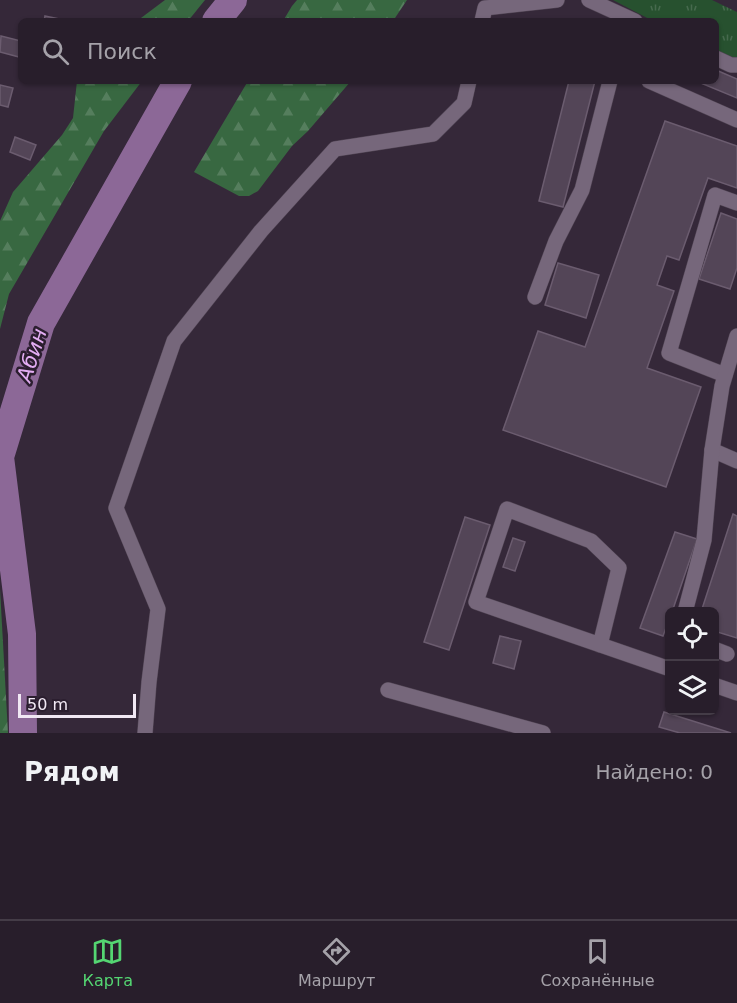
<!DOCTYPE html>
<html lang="ru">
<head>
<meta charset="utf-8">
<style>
	:root { --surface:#281e2b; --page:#342b37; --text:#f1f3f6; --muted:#a5a2a9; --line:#443c47; --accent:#54d672 }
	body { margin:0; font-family:"DejaVu Sans",sans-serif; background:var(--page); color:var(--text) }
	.controls { position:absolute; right:18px; bottom:18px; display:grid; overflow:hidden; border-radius:9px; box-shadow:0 2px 4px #0004 }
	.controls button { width:54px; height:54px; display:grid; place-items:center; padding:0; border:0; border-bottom:2px solid var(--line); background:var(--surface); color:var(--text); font:30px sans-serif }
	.scale { position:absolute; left:18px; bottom:15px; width:118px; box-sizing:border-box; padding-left:6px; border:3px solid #f1e8f4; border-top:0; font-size:16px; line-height:21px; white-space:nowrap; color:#f1e8f4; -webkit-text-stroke:4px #2b1e2f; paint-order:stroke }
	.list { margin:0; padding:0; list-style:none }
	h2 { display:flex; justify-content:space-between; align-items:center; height:78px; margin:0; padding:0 24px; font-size:26px }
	h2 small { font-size:20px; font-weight:400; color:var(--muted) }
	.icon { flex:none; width:33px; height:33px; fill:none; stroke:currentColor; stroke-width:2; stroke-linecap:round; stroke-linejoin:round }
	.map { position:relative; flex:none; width:737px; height:733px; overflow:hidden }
	.search { position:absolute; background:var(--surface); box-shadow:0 2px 4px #0004; left:18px; right:18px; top:18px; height:66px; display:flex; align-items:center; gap:15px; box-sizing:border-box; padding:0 21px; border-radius:9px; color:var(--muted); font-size:22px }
	.sheet { height:186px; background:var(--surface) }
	nav { display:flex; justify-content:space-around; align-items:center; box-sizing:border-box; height:84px; border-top:2px solid var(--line); background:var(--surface); font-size:16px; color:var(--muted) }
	nav a { display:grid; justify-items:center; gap:3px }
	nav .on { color:var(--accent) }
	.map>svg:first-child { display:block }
</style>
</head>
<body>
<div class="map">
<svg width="737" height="733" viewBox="0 0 737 733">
	<defs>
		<pattern id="forest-firs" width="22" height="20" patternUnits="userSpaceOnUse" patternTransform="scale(1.5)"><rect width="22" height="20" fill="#386841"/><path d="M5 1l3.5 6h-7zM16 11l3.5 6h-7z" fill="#557e5d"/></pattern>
		<pattern id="park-tufts" width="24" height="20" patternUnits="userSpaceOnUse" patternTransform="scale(1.5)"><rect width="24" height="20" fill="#27512f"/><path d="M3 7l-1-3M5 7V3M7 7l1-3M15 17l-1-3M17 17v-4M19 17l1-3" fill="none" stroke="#476a4e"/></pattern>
	</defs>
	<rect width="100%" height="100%" fill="#352839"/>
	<g fill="url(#forest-firs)">
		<path d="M165 0H205L188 21H137Z"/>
		<path d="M297 0H407L393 21H283L292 6Z"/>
		<path d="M77 81H142L104 131 9 294 0 329V221L13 192 62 135 73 118Z"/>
		<path d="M248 81H351L308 131 292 146 258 191 249 196H239L194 172Z"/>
		<path d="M0 589 8 733H0Z"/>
	</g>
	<path fill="url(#park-tufts)" d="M613 0H712L737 12V64L716 53V21H653Z"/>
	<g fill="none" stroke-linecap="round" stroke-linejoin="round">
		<g stroke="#8c6897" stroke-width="28">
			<path d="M216 21 233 0"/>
			<path d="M23 733 22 634 0 457 41 323 178 81"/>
		</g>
	</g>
	<g fill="#534557" stroke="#6b5c6f" stroke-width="1.5">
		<path d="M45 16 69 21H44Z"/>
		<path d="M1 36 21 41 19 57 0 52Z"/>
		<path d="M716 70 737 79V98L696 81H716Z"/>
		<path d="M569 81H595L563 207 539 201Z"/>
		<path d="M0 85 13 88 8 107 0 105Z"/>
		<path d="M665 121 737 146V188L708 178 679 260 667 256 657 285 674 291 647 368 701 387 666 487 503 430 538 331 585 347Z"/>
		<path d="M15 137 36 145 30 160 10 152Z"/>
		<path d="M721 213 737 219V268L730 289 699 279Z"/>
		<path d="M558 263 599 275 586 318 545 305Z"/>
		<path d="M733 514 737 516V638L714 631V612H701Z"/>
		<path d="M465 517 490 525 449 650 424 642Z"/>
		<path d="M675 532 697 539 672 612H670V617L663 636 640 628Z"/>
		<path d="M513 538 525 542 515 571 503 567Z"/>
		<path d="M500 636 521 641 514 669 493 663Z"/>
		<path d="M664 712 731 733H680L659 727Z"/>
	</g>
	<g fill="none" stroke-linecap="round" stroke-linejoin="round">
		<defs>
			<g id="minor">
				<path d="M589 0 635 21"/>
				<path d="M482 21 485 8 557 0"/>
				<path d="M716 58 731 65H737"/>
				<path d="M649 81 737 120"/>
				<path d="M535 297 556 241 582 190 610 81"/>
				<path d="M725 375 669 353 715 195 737 203"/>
				<path d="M712 450 737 461"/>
				<path d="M685 612 704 540 712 450 722 386 737 336"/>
				<path d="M600 645 619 568 591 541 507 509 476 602 670 669"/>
				<path d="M714 649 727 654"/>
				<path d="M714 685 737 693"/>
				<path d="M388 690 543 733"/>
				<path d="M145 733 149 682 158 609 116 508 174 341 261 231 335 149 433 134 464 103 469 81"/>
			</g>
		</defs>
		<use href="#minor" stroke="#504453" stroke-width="16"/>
		<use href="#minor" stroke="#76677b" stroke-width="15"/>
	</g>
	<g text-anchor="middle" stroke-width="5" stroke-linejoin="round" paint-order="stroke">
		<g font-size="21" font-style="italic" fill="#e3adf3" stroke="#2b1e2f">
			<text transform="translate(32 355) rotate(-72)" y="7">Абин</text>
		</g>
	</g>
</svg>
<div class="controls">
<button><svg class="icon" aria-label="locate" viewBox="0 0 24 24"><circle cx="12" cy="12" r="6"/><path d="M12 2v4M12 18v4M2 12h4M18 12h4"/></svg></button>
<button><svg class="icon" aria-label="layers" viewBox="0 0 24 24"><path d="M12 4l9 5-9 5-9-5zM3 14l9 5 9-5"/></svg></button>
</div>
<div class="scale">50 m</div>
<div class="search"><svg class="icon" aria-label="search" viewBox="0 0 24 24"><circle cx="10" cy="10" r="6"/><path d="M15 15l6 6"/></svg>Поиск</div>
</div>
<section class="sheet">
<h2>Рядом<small>Найдено: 0</small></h2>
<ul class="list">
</ul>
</section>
<nav>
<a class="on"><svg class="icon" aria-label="map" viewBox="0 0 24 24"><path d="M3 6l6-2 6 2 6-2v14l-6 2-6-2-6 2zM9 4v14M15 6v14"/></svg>Карта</a>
<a><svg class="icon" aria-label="directions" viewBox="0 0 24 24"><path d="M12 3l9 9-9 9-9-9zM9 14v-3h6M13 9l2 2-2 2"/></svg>Маршрут</a>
<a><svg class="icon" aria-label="saved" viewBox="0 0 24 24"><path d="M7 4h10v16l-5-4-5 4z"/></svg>Сохранённые</a>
</nav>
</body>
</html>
